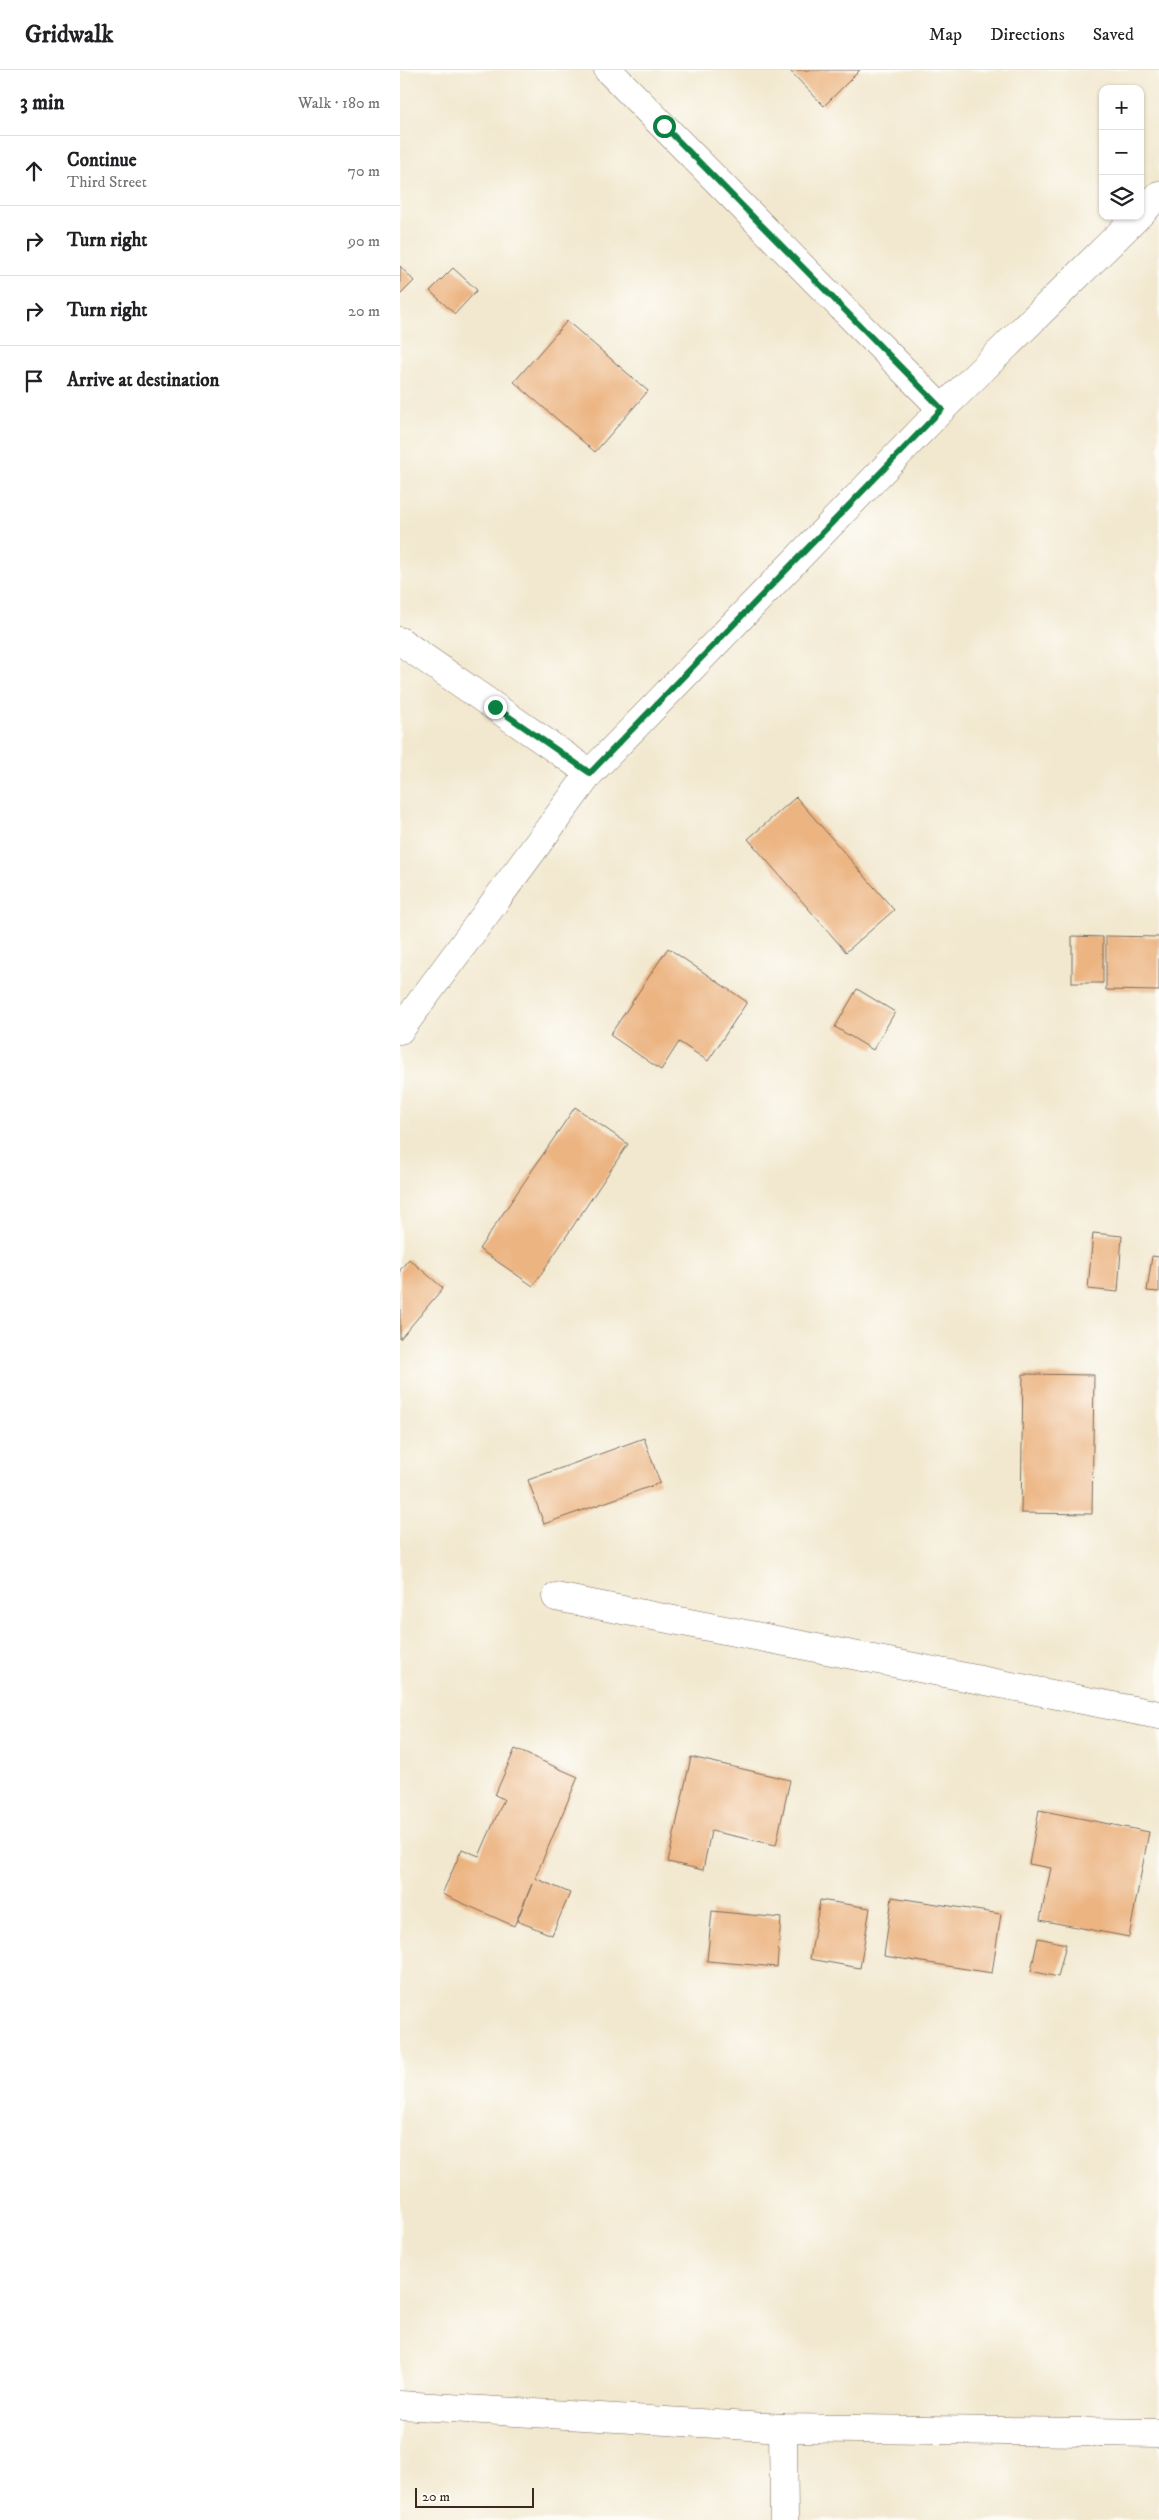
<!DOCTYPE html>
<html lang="en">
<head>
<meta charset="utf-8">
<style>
	:root { --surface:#fff; --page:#f2f2f2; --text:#202124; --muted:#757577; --line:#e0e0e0 }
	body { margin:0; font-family:"IM FELL DW Pica",serif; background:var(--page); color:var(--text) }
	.controls { position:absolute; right:15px; top:15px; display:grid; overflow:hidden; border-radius:10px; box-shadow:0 1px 4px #0004 }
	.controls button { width:45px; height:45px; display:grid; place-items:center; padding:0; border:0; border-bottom:1px solid var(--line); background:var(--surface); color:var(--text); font:25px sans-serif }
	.scale { position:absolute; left:15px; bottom:12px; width:119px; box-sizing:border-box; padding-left:5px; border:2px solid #3b2a1e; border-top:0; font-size:14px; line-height:18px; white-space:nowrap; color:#3b2a1e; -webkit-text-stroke:4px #fdfcf7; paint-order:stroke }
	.stop { position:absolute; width:15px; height:15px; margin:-11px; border:4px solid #0b8043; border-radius:50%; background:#fff }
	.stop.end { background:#0b8043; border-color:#fff; box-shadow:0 1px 5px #0008 }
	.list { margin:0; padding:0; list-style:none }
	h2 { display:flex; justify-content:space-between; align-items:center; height:65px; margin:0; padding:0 20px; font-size:21px }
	h2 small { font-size:16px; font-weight:400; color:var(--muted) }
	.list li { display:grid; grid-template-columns:32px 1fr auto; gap:15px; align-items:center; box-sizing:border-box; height:70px; padding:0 20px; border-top:1px solid var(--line) }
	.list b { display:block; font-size:19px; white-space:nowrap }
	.list p { margin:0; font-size:16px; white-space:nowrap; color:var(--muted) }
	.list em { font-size:16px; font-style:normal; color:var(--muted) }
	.icon { flex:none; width:28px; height:28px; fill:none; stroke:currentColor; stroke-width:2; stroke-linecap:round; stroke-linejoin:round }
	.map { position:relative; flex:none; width:759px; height:2450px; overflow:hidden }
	header { display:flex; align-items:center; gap:30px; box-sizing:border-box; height:70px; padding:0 25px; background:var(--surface); border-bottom:1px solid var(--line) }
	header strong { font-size:24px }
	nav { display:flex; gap:28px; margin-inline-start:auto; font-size:18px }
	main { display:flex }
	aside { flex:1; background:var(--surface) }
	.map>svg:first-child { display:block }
</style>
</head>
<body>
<header>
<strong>Gridwalk</strong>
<nav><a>Map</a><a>Directions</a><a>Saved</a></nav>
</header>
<main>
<aside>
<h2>3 min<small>Walk · 180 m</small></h2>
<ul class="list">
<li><svg class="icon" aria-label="ahead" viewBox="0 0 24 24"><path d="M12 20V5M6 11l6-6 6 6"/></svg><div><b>Continue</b><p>Third Street</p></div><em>70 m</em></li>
<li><svg class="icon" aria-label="right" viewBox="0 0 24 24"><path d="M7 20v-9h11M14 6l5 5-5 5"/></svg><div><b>Turn right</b></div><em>90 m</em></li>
<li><svg class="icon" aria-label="right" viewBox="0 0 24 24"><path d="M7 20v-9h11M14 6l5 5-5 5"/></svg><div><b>Turn right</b></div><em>20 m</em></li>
<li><svg class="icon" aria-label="arrive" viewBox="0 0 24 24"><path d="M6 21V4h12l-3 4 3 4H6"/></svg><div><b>Arrive at destination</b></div></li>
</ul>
</aside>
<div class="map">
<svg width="759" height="2450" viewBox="0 0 759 2450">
	<rect width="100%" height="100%" fill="#fdfcf7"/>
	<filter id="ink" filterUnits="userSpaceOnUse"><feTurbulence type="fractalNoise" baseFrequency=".02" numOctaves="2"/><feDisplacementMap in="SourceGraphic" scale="10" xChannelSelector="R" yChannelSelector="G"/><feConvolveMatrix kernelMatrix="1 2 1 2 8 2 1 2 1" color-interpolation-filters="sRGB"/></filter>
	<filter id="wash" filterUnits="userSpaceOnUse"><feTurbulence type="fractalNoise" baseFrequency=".0096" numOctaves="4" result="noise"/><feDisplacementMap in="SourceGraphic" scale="20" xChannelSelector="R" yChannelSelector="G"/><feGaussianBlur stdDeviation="1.12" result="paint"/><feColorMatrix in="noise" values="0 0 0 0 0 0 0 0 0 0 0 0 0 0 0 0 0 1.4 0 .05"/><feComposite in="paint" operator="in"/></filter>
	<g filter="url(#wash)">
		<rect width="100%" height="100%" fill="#f2e8cf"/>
		<g id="blocks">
			<g fill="#ecb481">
				<path d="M389 0H460L424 36Z"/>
				<path d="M0 196 14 211 0 225Z"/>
				<path d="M53 198 77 220 55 244 30 221Z"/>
				<path d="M167 251 248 321 195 382 114 312Z"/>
				<path d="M396 727 494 840 446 882 348 769Z"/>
				<path d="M672 866 703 867V913H672Z"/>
				<path d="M706 866 759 867V921L706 920Z"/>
				<path d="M268 878 347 932 308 991 279 972 261 1000 210 965Z"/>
				<path d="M457 919 495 942 473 980 435 957Z"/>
				<path d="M175 1037 228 1074 133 1216 79 1179Z"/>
				<path d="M693 1163 722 1166 718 1222 688 1219Z"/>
				<path d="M752 1186 759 1187V1222L747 1221Z"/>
				<path d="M9 1189 43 1218 0 1269V1200Z"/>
				<path d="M623 1304 694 1305 692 1444 621 1443Z"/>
				<path d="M244 1368 260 1413 144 1454 128 1410Z"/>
				<path d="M115 1679 178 1707 135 1808 170 1823 152 1865 117 1851 132 1814 114 1856 42 1824 62 1779 79 1786 104 1729 95 1725Z"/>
				<path d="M291 1687 390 1710 376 1775 311 1761 303 1800 268 1792Z"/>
				<path d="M639 1740 749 1762 729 1867 640 1850 651 1798 629 1794Z"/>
				<path d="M492 1827 601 1844 592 1903 484 1886Z"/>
				<path d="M420 1830 470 1838 460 1898 410 1889Z"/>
				<path d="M312 1841 381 1848 377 1897 307 1891Z"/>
				<path d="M638 1868 666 1874 658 1907 631 1901Z"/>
			</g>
		</g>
	</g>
	<g filter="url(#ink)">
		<use href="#blocks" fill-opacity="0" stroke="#7b6c5c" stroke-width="1"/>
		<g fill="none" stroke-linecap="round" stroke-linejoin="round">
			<defs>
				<g id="minor">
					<path d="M208 0 542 339"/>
					<path d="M740 144 759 125"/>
					<path d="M0 571 190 703"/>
					<path d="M0 960 190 703 542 339 738 146"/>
					<path d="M156 1527 759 1645"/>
					<path d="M0 2335 383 2358 759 2363"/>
					<path d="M383 2358 384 2450"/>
				</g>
			</defs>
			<use href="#minor" stroke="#7b6c5c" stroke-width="29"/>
			<use href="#minor" stroke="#fff" stroke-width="28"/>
		</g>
	</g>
	<g fill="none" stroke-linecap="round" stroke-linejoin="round" filter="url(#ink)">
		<path stroke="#0b8043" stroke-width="6" d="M95 637 190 703 542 339 264 56"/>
	</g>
</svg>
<div class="controls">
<button>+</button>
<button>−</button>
<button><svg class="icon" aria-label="layers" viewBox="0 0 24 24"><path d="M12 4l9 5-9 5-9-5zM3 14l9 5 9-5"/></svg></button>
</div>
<div class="scale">20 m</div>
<div class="stop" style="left:264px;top:56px"></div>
<div class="stop end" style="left:95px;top:637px"></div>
</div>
</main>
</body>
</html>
